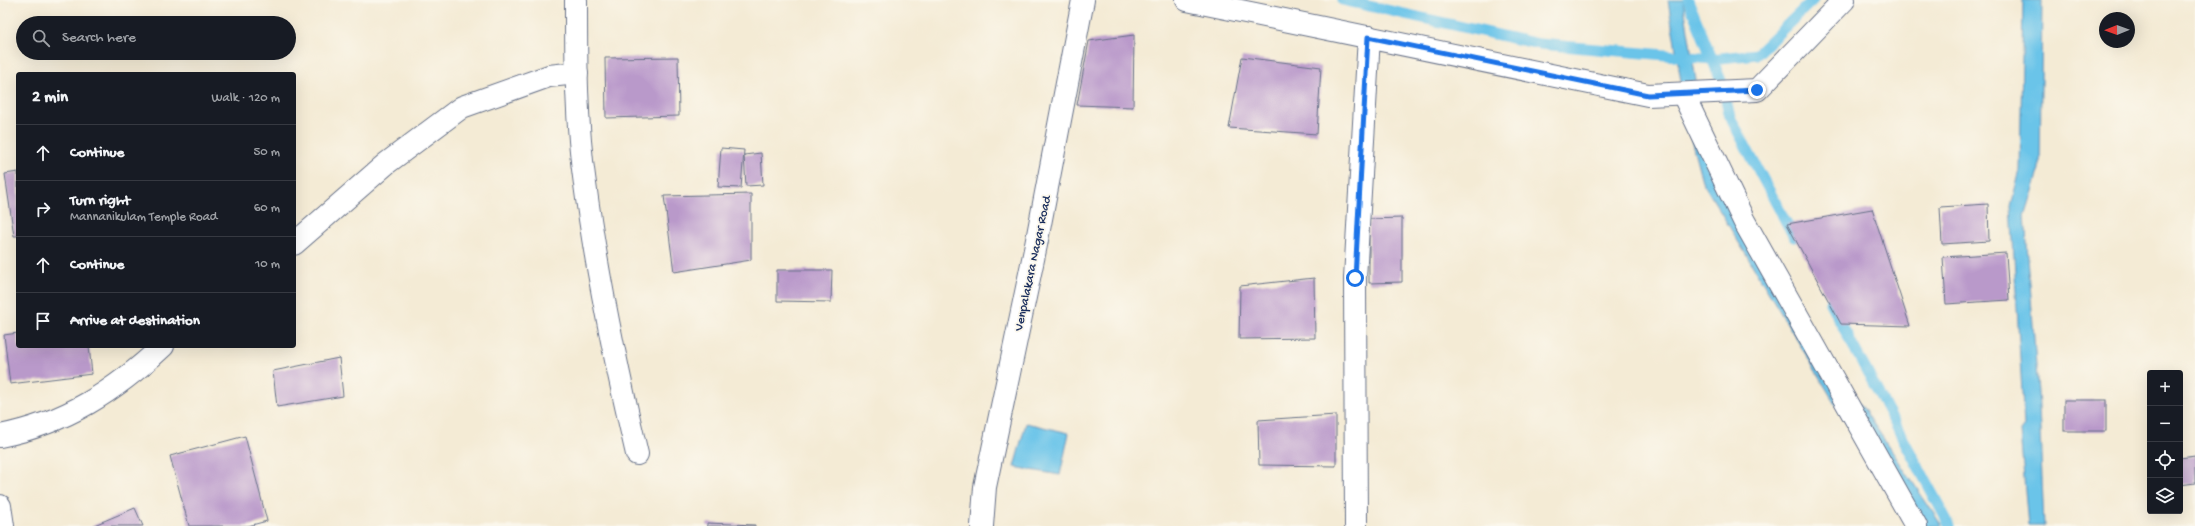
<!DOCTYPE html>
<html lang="en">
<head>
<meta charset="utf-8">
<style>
	:root { --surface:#171b24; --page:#242831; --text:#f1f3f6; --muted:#9ea1a6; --line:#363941 }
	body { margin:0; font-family:"Gochi Hand",sans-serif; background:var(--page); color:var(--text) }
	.controls { position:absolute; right:12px; bottom:12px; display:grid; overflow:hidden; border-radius:4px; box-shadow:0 4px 16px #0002 }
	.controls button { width:36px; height:36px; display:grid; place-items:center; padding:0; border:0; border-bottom:1px solid var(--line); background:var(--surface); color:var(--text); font:20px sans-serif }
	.compass { position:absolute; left:2099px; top:12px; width:36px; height:36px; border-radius:50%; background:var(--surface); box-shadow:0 4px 16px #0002; rotate:269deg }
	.stop { position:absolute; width:12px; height:12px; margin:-9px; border:3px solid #1a73e8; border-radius:50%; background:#fff }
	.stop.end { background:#1a73e8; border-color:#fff; box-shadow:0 1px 4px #0008 }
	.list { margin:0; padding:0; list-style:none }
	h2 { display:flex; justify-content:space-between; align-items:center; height:52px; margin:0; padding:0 16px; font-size:17px }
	h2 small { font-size:13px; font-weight:400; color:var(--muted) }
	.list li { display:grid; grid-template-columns:26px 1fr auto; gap:12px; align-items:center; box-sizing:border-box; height:56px; padding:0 16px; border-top:1px solid var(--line) }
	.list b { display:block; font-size:15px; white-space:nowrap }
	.list p { margin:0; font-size:13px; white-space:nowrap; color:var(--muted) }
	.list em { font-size:13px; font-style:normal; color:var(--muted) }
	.icon { flex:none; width:22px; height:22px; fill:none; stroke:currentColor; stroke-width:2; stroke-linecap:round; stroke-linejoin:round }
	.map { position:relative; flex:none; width:2195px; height:526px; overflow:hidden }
	.search { position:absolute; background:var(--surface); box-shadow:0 4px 16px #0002; left:16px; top:16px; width:280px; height:44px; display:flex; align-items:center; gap:10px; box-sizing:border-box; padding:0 14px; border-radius:22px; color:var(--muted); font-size:15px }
	.panel { position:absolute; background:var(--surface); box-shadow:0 4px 16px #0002; left:16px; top:72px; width:280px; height:276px; border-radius:4px }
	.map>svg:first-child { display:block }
</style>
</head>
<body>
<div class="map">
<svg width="2195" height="526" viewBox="0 0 2195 526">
	<rect width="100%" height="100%" fill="#fbf7ec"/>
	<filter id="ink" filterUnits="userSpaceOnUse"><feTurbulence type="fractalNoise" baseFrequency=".025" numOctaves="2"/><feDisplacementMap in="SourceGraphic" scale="8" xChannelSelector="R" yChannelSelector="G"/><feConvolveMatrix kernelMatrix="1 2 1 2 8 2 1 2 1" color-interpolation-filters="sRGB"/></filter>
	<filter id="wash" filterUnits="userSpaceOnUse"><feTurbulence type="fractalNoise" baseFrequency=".012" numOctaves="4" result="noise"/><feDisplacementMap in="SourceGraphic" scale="16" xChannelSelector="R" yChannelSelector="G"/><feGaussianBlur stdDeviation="0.9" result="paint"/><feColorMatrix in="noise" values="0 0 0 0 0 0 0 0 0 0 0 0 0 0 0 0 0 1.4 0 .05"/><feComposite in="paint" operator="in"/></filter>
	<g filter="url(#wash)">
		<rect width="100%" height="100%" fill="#f4ebd5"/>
		<g fill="#6bc4e9" stroke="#437aa4">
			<path d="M1668 0H1683L1697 86 1683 94Z"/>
			<path d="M2023 0H2042L2040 169 2025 216 2039 406 2044 526H2028L2020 431 2024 426 2011 206 2020 170Z"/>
			<path d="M1684 112 1820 344 1942 526H1916L1873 467 1702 181Z"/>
			<path d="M1026 423 1069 433 1060 475 1014 467Z"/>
		</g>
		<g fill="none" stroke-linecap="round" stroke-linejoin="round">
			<g stroke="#6bc4e9" stroke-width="11">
				<path d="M1342 0 1539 44 1712 59 1757 54 1813 0"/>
				<path d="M1688 0 1722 83 1730 117 1794 237"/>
				<path d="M1830 303 1950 526"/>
			</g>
		</g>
		<g id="blocks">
			<g fill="#b999ca">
				<path d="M1134 35 1133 107 1077 105 1089 41Z"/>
				<path d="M678 57 679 116 606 118 605 58Z"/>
				<path d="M1242 57 1321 67 1317 134 1229 128Z"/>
				<path d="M721 148 744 150 741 188 718 187Z"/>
				<path d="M761 153 763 185 746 186 744 155Z"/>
				<path d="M18 172V236H14L5 174Z"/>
				<path d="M751 194V260L674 272 664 196Z"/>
				<path d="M1988 204 1989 241 1942 244 1940 207Z"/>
				<path d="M1872 209 1910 326 1841 324 1787 224Z"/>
				<path d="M1402 218V282L1369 283V219Z"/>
				<path d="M2006 253 2009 300 1946 304 1943 257Z"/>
				<path d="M777 270H832L831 302 777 301Z"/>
				<path d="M1314 278 1315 338 1239 339 1240 286Z"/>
				<path d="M18 333V346H89L92 374 10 384 4 335Z"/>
				<path d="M339 358 343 396 277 407 273 371Z"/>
				<rect x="2064" y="400" width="42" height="31"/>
				<path d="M1336 415V466L1259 465 1258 420Z"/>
				<path d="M245 436 267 521 248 526H189L170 456Z"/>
				<path d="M2195 456V483L2180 485V458Z"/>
				<path d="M135 508 143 526H92Z"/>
				<path d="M707 523 755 525V526H707Z"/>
			</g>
		</g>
	</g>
	<g filter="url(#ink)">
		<use href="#blocks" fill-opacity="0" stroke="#677188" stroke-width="1"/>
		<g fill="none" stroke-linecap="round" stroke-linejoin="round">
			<defs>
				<g id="minor">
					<path d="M576 0C576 61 576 124 585 184 597 275 616 365 637 454"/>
					<path d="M1187 0 1648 95 1757 90 1844 0"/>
					<path d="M1683 94 1744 221 1916 526"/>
					<path d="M294 244 387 163 462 107 549 76 577 73"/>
					<path d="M0 436C66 423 115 391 163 346"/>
					<path d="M0 506 3 526"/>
					<path d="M982 526 985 487 1036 245 1083 0"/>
					<path d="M1356 526 1355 278 1369 37"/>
				</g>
			</defs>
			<use href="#minor" stroke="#677188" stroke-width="24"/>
			<use href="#minor" stroke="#fff" stroke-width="22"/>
		</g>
	</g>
	<g fill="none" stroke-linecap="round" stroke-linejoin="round" filter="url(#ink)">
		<path stroke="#1a73e8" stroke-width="5" d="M1355 278 1368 37 1648 95 1757 90"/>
	</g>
	<g text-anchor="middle" stroke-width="3.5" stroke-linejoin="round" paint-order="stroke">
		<g font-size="13" fill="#1b2f5e" stroke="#fbf7ec">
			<text transform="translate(1031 263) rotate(-78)" y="5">Venpalakara Nagar Road</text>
		</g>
	</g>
</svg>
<div class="controls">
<button>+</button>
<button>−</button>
<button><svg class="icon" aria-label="locate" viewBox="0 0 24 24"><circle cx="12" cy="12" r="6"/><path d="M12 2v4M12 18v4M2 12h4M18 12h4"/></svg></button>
<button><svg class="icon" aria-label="layers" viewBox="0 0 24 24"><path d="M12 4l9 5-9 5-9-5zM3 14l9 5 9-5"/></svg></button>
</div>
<svg class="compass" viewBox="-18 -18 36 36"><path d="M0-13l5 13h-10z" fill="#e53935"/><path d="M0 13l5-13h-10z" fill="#9ea1a6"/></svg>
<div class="stop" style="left:1355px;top:278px"></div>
<div class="stop end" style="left:1757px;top:90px"></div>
<div class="search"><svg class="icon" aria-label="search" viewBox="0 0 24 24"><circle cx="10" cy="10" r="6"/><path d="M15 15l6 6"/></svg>Search here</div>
<section class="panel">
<h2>2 min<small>Walk · 120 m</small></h2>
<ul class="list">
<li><svg class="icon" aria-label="ahead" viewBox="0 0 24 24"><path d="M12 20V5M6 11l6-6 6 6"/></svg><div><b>Continue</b></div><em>50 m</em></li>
<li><svg class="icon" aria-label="right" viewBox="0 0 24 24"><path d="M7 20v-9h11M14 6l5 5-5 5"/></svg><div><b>Turn right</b><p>Mannanikulam Temple Road</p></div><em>60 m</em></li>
<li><svg class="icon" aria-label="ahead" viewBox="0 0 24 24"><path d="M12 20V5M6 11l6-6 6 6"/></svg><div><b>Continue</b></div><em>10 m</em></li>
<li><svg class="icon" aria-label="arrive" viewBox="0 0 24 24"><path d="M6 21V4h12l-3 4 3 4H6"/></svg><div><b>Arrive at destination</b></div></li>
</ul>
</section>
</div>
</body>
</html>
